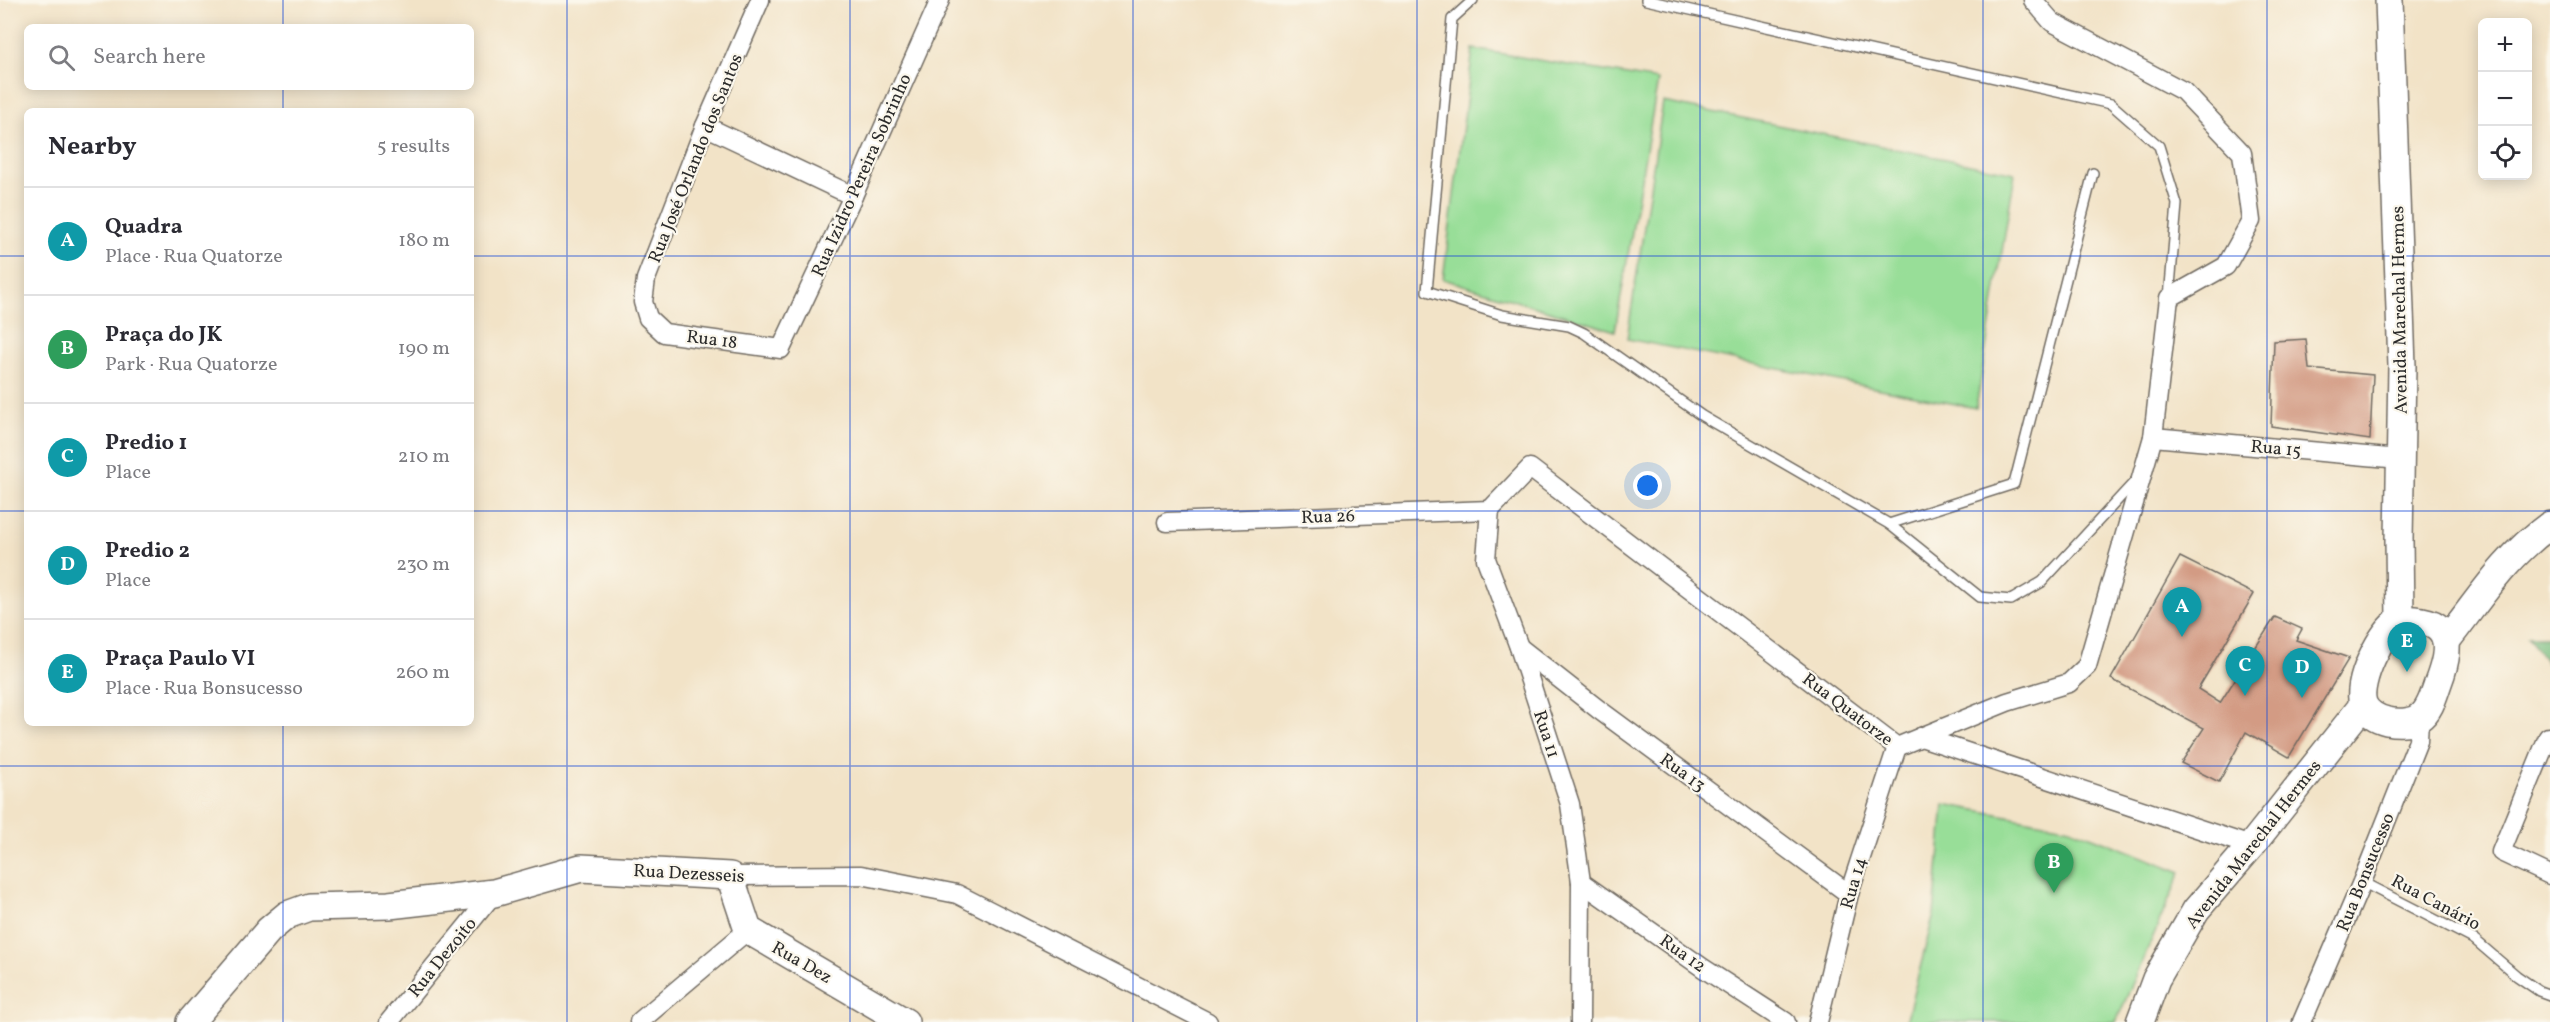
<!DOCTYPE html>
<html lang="en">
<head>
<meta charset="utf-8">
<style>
	:root { --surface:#fff; --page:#f2f2f3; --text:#2b2b33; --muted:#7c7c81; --line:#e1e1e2; --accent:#0f766e }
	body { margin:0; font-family:Vollkorn,serif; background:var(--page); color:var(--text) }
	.controls { position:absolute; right:18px; top:18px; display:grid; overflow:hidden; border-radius:9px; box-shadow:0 3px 15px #0003 }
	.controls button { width:54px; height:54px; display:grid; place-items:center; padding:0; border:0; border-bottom:2px solid var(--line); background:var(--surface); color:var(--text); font:30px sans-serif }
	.you { position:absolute; left:1648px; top:486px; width:21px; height:21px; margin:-15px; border:4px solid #fff; border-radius:50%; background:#1a73e8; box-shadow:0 0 0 9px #1a73e833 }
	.badge { display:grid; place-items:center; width:39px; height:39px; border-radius:50%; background:var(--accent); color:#fff; font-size:20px; font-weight:700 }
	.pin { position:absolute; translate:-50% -50px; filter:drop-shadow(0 2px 3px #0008) }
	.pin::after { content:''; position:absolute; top:32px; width:21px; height:18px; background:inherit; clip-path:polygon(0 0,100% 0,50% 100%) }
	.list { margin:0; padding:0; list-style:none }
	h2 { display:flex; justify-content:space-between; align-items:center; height:78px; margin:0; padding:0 24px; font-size:26px }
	h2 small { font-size:20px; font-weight:400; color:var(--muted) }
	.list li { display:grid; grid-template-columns:39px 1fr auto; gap:18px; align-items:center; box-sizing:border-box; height:108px; padding:0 24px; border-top:2px solid var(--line) }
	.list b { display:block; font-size:22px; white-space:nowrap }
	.list p { margin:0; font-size:20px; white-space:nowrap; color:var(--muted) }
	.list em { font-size:20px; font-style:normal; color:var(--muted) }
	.icon { flex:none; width:33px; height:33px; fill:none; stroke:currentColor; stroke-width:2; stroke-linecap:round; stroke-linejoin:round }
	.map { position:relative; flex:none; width:2550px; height:1022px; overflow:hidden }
	.search { position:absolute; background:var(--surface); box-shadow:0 3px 15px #0003; left:24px; top:24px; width:450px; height:66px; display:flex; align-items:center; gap:15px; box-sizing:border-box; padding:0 21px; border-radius:9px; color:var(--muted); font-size:22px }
	.panel { position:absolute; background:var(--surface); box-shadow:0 3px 15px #0003; left:24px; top:108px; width:450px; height:618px; border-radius:9px }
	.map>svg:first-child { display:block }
</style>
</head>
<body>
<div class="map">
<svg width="2550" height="1022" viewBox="0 0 2550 1022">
	<rect width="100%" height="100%" fill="#fbf7ec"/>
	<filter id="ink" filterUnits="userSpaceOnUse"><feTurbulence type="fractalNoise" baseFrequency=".0167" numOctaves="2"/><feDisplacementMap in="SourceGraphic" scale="12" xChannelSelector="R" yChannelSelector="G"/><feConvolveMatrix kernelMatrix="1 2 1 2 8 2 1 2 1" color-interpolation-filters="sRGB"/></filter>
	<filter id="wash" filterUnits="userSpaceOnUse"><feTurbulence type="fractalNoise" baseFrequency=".008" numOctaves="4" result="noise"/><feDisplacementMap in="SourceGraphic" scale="24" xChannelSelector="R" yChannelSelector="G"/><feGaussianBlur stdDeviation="1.35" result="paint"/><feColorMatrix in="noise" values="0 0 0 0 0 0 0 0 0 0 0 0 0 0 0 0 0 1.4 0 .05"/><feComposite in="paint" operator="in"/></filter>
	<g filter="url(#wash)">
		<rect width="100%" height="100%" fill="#f2e3c7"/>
		<g fill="#98de98" stroke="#628462" stroke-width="1.5">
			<path d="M1473 49 1658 80 1615 331 1443 279Z"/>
			<path d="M1663 102 2015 173 1976 408 1627 339Z"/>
			<path d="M1944 804 2070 828 2181 872 2116 1022H1906L1934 914Z"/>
		</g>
		<path fill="#7abd80" stroke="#527456" stroke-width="1.5" d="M2528 637H2550V668Z"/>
		<g id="blocks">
			<g fill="#d39b84">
				<path d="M2306 339 2309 369 2373 375 2370 440 2271 426 2274 341Z"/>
				<path d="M2180 557 2254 594 2198 689 2220 703 2275 617 2302 629 2296 640 2349 658 2289 757 2246 732 2219 782 2181 763 2204 728 2111 679Z"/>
			</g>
		</g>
	</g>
	<g filter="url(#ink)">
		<use href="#blocks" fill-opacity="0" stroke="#716b62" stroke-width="1.5"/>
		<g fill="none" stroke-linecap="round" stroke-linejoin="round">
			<defs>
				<g id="lane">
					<path d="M1473 0 1452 19 1427 291 1502 315 1569 326 1584 333 1702 416 1889 524 1980 597 2011 600 2042 582 2138 478"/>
					<path d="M1646 0 2111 104 2159 146 2177 204 2169 298"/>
					<path d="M1889 524 2014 484 2093 173"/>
					<path d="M2362 882 2475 940 2517 976 2539 991 2550 995"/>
				</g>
				<g id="street">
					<path d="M760 0 705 126 646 279 643 302 648 318 664 333 781 349 853 196 940 0"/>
					<path d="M705 126 853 196"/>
					<path d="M2153 437 2400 459"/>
					<path d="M1167 522 1490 510"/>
					<path d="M1519 647 1598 709 1849 894"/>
					<path d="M1921 737 2007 702 2069 683 2087 666 2153 437 2169 298 2226 266 2251 221 2242 153 2183 91 2052 22 2033 0"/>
					<path d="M2550 738 2548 737 2501 852 2550 875"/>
					<path d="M730 876 861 875 957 894 1208 1022"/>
					<path d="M1581 882 1703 968 1786 1022"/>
					<path d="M389 1022 494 893"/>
					<path d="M639 1022 748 930"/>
					<path d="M1580 1022 1581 882 1570 804 1519 647 1486 559 1490 510 1530 468 1897 747 1921 737 2251 846"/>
					<path d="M1818 1022 1849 894 1897 747"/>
					<path d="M2302 1022 2362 882 2418 741 2419 718"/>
				</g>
				<g id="secondary">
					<path d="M2389 0 2402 366 2399 540 2400 620"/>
					<path d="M2400 620C2450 617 2454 641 2438 683 2434 694 2430 711 2419 718 2411 723 2396 723 2387 721 2378 719 2366 713 2363 703 2356 683 2382 629 2400 620Z"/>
					<path d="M2447 640C2481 597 2504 558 2550 525"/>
					<path d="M190 1022 269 930 287 915 309 907 389 905 494 893 581 868 730 876 748 930 905 1022"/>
					<path d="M2140 1022 2156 979 2196 910 2251 846 2363 705"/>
				</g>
			</defs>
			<use href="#lane" stroke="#716b62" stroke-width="12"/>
			<use href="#street" stroke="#716b62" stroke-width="21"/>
			<use href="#secondary" stroke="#716b62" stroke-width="30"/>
			<use href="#lane" stroke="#fff" stroke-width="9"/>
			<use href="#street" stroke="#fff" stroke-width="18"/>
			<use href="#secondary" stroke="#fff" stroke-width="27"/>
		</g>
	</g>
	<path fill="none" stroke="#1d4ed8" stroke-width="1.5" stroke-opacity="0.55" d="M283 0V27M567 0V1022M850 0V1022M1133 0V1022M1417 0V1022M1700 0V1022M1983 0V1022M2267 0V1022M283 87V111M0 256H27M471 256H2550M0 511H27M471 511H2550M283 723V1022M0 766H2550"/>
	<g text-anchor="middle" stroke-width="4.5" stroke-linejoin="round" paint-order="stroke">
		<g font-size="18" fill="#2b2b2b" stroke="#fbf7ec">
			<text transform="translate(695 158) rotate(-68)" y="6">Rua José Orlando dos Santos</text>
			<text transform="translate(861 175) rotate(-66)" y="6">Rua Izidro Pereira Sobrinho</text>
			<text transform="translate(2399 310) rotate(-91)" y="6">Avenida Marechal Hermes</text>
			<text transform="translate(712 339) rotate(7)" y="6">Rua 18</text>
			<text transform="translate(2276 448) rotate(5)" y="6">Rua 15</text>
			<text transform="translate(1328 516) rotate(-2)" y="6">Rua 26</text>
			<text transform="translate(1848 709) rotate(37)" y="6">Rua Quatorze</text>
			<text transform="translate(1547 734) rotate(72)" y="6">Rua 11</text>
			<text transform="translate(1683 772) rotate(36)" y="6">Rua 13</text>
			<text transform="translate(2253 844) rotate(-52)" y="6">Avenida Marechal Hermes</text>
			<text transform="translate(2365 872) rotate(-68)" y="6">Rua Bonsucesso</text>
			<text transform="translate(689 873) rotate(3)" y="6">Rua Dezesseis</text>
			<text transform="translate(1853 883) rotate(-74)" y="6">Rua 14</text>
			<text transform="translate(2436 902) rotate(28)" y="6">Rua Canário</text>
			<text transform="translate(1683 953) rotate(35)" y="6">Rua 12</text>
			<text transform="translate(442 957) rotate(-51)" y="6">Rua Dezoito</text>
			<text transform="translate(802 962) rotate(30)" y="6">Rua Dez</text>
		</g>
	</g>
</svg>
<div class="controls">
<button>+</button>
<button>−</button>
<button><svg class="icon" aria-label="locate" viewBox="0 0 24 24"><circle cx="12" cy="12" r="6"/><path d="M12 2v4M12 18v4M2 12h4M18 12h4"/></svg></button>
</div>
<div class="you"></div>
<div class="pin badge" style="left:2182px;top:637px;background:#0f9aa8">A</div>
<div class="pin badge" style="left:2054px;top:893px;background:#2e9e5b">B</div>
<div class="pin badge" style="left:2245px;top:696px;background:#0f9aa8">C</div>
<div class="pin badge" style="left:2302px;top:698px;background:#0f9aa8">D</div>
<div class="pin badge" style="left:2407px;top:672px;background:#0f9aa8">E</div>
<div class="search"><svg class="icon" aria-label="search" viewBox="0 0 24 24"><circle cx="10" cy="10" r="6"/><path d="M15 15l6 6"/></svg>Search here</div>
<section class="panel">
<h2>Nearby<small>5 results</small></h2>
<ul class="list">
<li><span class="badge" style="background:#0f9aa8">A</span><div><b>Quadra</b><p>Place · Rua Quatorze</p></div><em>180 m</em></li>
<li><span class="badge" style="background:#2e9e5b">B</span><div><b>Praça do JK</b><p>Park · Rua Quatorze</p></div><em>190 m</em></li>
<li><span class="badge" style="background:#0f9aa8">C</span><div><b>Predio 1</b><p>Place</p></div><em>210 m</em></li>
<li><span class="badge" style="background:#0f9aa8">D</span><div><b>Predio 2</b><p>Place</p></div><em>230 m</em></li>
<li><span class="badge" style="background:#0f9aa8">E</span><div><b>Praça Paulo VI</b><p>Place · Rua Bonsucesso</p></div><em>260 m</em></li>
</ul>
</section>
</div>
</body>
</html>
